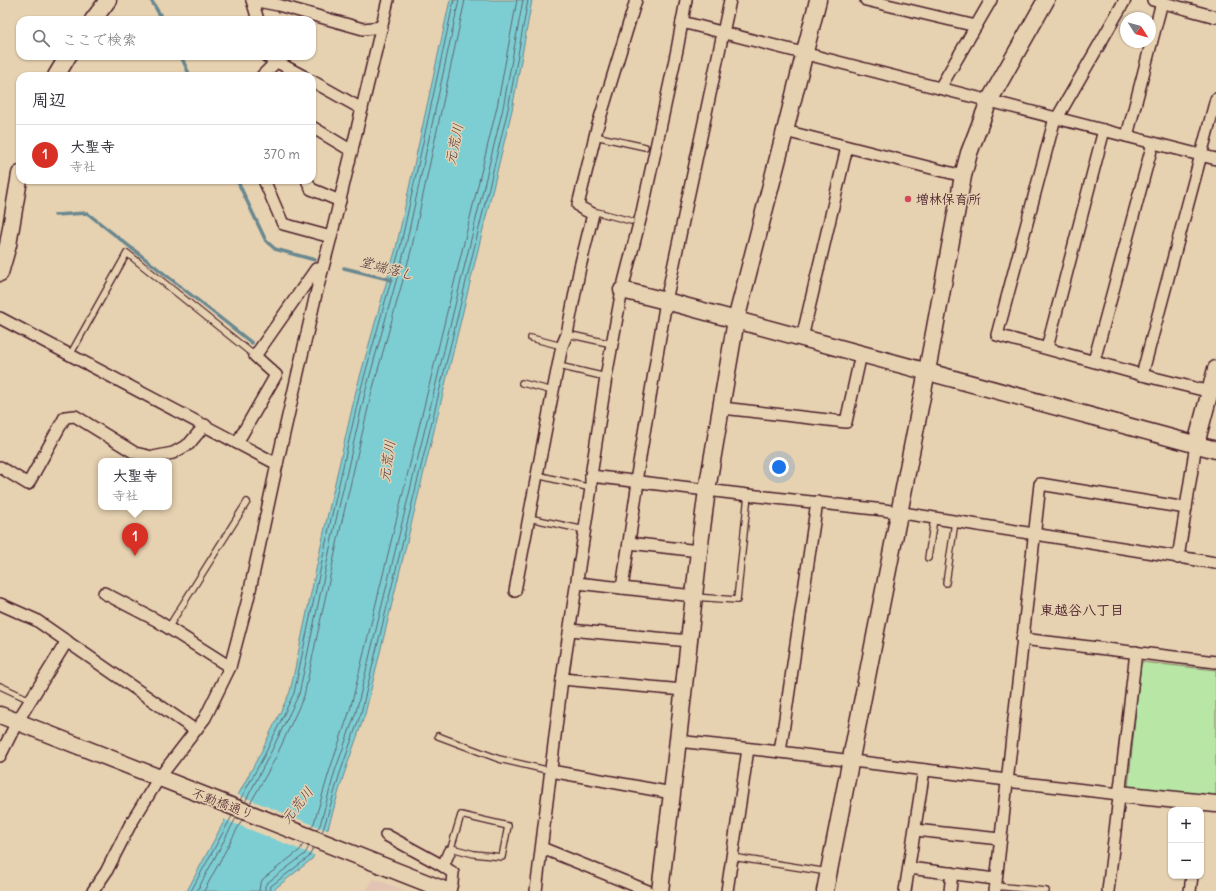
<!DOCTYPE html>
<html lang="ja">
<head>
<meta charset="utf-8">
<style>
	:root { --surface:#fff; --page:#f2f2f3; --text:#2b2b33; --muted:#7c7c81; --line:#e1e1e2; --accent:#d93025 }
	body { margin:0; font-family:Delius,"Klee One",sans-serif; background:var(--page); color:var(--text) }
	.controls { position:absolute; right:12px; bottom:12px; display:grid; overflow:hidden; border-radius:8px; box-shadow:0 1px 3px #0004 }
	.controls button { width:36px; height:36px; display:grid; place-items:center; padding:0; border:0; border-bottom:1px solid var(--line); background:var(--surface); color:var(--text); font:20px sans-serif }
	.compass { position:absolute; left:1120px; top:12px; width:36px; height:36px; border-radius:50%; background:var(--surface); box-shadow:0 1px 3px #0004; rotate:126deg }
	.you { position:absolute; left:779px; top:467px; width:14px; height:14px; margin:-10px; border:3px solid #fff; border-radius:50%; background:#1a73e8; box-shadow:0 0 0 6px #1a73e833 }
	.badge { display:grid; place-items:center; width:26px; height:26px; border-radius:50%; background:var(--accent); color:#fff; font-size:13px; font-weight:700 }
	.pin { position:absolute; translate:-50% -33px; filter:drop-shadow(0 1px 2px #0008) }
	.pin::after { content:''; position:absolute; top:21px; width:14px; height:12px; background:inherit; clip-path:polygon(0 0,100% 0,50% 100%) }
	.popup { position:absolute; left:98px; top:458px; width:74px; height:52px; box-sizing:border-box; display:grid; place-content:center; border-radius:8px; background:var(--surface); filter:drop-shadow(0 1px 3px #0005); font-size:13px; white-space:nowrap; color:var(--muted) }
	.popup b { font-size:15px; color:var(--text) }
	.popup::after { content:''; position:absolute; left:50%; top:100%; margin-left:-8px; border:8px solid transparent; border-top-color:var(--surface) }
	.list { margin:0; padding:0; list-style:none }
	h2 { display:flex; justify-content:space-between; align-items:center; height:52px; margin:0; padding:0 16px; font-size:17px }
	h2 small { font-size:13px; font-weight:400; color:var(--muted) }
	.list li { display:grid; grid-template-columns:26px 1fr auto; gap:12px; align-items:center; box-sizing:border-box; height:60px; padding:0 16px; border-top:1px solid var(--line) }
	.list b { display:block; font-size:15px; white-space:nowrap }
	.list p { margin:0; font-size:13px; white-space:nowrap; color:var(--muted) }
	.list em { font-size:13px; font-style:normal; color:var(--muted) }
	.icon { flex:none; width:22px; height:22px; fill:none; stroke:currentColor; stroke-width:2; stroke-linecap:round; stroke-linejoin:round }
	.map { position:relative; flex:none; width:1216px; height:891px; overflow:hidden }
	.search { position:absolute; background:var(--surface); box-shadow:0 1px 3px #0004; left:16px; top:16px; width:300px; height:44px; display:flex; align-items:center; gap:10px; box-sizing:border-box; padding:0 14px; border-radius:12px; color:var(--muted); font-size:15px }
	.panel { position:absolute; background:var(--surface); box-shadow:0 1px 3px #0004; left:16px; top:72px; width:300px; height:112px; border-radius:12px }
	.map>svg:first-child { display:block }
</style>
</head>
<body>
<div class="map">
<svg width="1216" height="891" viewBox="0 0 1216 891">
	<rect width="100%" height="100%" fill="#e6d1b0"/>
	<filter id="ink" filterUnits="userSpaceOnUse"><feTurbulence type="fractalNoise" baseFrequency=".025" numOctaves="2"/><feDisplacementMap in="SourceGraphic" scale="8" xChannelSelector="R" yChannelSelector="G"/><feConvolveMatrix kernelMatrix="1 2 1 2 8 2 1 2 1" color-interpolation-filters="sRGB"/></filter>
	<g filter="url(#ink)">
		<path fill="#e2c4b4" d="M374 879 407 891H366Z"/>
		<path fill="#b8e6a4" stroke="#818268" d="M1141 662 1216 670V797L1128 788Z"/>
		<path fill="#7dced3" stroke="#698890" d="M450 0H532L512 110 365 714 344 774 328 828 312 859 272 891H187L261 752 290 692 327 518 356 391 396 248Z"/>
		<path fill="#e6d1b0" d="M236 794 329 831 316 856 223 819Z"/>
		<g fill="none" stroke-linecap="round" stroke-linejoin="round">
			<g stroke="#5e656e" stroke-width="1">
				<path d="M240 800 265 754 294 693 331 519 360 392 400 248 454 0"/>
				<path d="M245 802 269 756 299 694 336 520 365 393 405 249 459 0"/>
				<path d="M250 804 275 759 304 696 342 521 371 395 411 251 465 0"/>
				<path d="M311 828 314 823 330 769 350 710 497 107 517 0"/>
				<path d="M317 830 320 825 335 771 356 712 503 108 523 0"/>
				<path d="M322 832 324 827 340 773 361 713 508 109 528 0"/>
				<path d="M191 891 232 816"/>
				<path d="M197 891 236 818"/>
				<path d="M204 891 242 820"/>
				<path d="M259 891 260 884 263 879 300 850 303 844"/>
				<path d="M265 891V886L267 883 305 854 309 846"/>
				<path d="M270 891 271 886 309 857 313 848"/>
			</g>
			<g stroke="#698890" stroke-width="3.5">
				<path d="M151 0 163 20"/>
				<path d="M181 56 190 76"/>
				<path d="M237 180 266 241 275 249 315 260"/>
				<path d="M55 215 87 213 252 343"/>
				<path d="M344 268 392 280"/>
			</g>
			<defs>
				<g id="lane">
					<path d="M595 136 645 147"/>
					<path d="M592 213 597 212 631 221"/>
					<path d="M567 334 612 344"/>
					<path d="M531 338 562 346"/>
					<path d="M70 355 127 253 255 356"/>
					<path d="M559 366 606 377"/>
					<path d="M522 383 553 391"/>
					<path d="M537 475 591 488"/>
					<path d="M529 518 585 530"/>
					<path d="M928 558 934 519"/>
					<path d="M946 583 955 522"/>
					<path d="M694 597 737 600 748 495"/>
					<path d="M168 628 247 502"/>
					<path d="M0 686 30 700"/>
					<path d="M438 736 499 759 551 771"/>
					<path d="M461 815 508 826 502 857 474 854 451 848Z"/>
					<path d="M732 857 828 872"/>
					<path d="M995 886 1046 891"/>
				</g>
				<g id="street">
					<path d="M252 0 278 5 363 29 382 27"/>
					<path d="M252 0 258 20"/>
					<path d="M866 0 976 26"/>
					<path d="M1153 0 1216 17"/>
					<path d="M682 22 1216 159"/>
					<path d="M266 56 303 76"/>
					<path d="M262 76 277 61"/>
					<path d="M312 81 362 109"/>
					<path d="M940 88 991 0"/>
					<path d="M1055 118 997 335 1142 375 1215 393"/>
					<path d="M1057 118 1125 0"/>
					<path d="M312 127 352 151"/>
					<path d="M785 131 963 176"/>
					<path d="M1127 136 1162 2"/>
					<path d="M264 180 283 224 331 237"/>
					<path d="M307 180 311 189 340 201"/>
					<path d="M0 318 277 464"/>
					<path d="M802 338 847 147"/>
					<path d="M1047 348 1104 130"/>
					<path d="M1094 361 1153 143"/>
					<path d="M1142 375 1216 99"/>
					<path d="M722 408 846 422 861 354"/>
					<path d="M237 443 276 375 255 356 316 269H322"/>
					<path d="M0 467 28 484 65 417 75 416 135 453 153 457 173 453 189 444 205 425"/>
					<path d="M591 476 748 495 884 510 1216 563"/>
					<path d="M636 481 666 301 730 0"/>
					<path d="M629 543 699 551"/>
					<path d="M1178 558 1196 444"/>
					<path d="M577 583 694 596"/>
					<path d="M622 588 638 482"/>
					<path d="M515 591 553 391 562 346 567 334 580 267 593 214 581 208 578 205 597 128 636 0"/>
					<path d="M104 593 156 620 230 667"/>
					<path d="M0 604 36 620 195 730"/>
					<path d="M570 630 689 641"/>
					<path d="M1022 639 1216 662"/>
					<path d="M562 679 683 690"/>
					<path d="M677 741 780 752 1007 780"/>
					<path d="M780 752 817 502"/>
					<path d="M0 756 17 722 67 641"/>
					<path d="M551 771 672 793"/>
					<path d="M1007 781 1119 794"/>
					<path d="M915 830 1000 839"/>
					<path d="M386 835 443 866 453 873 452 883 450 891"/>
					<path d="M542 848 648 891"/>
					<path d="M443 866 449 852"/>
					<path d="M909 868 995 879"/>
					<path d="M93 891 106 872 130 825 159 778 205 718 230 667 248 599 277 464 316 294 331 237 388 0"/>
					<path d="M536 891 562 679 591 488V476L606 377 622 290 642 212 677 50 686 0"/>
					<path d="M727 891 748 749"/>
					<path d="M905 891 924 770"/>
					<path d="M950 891 952 873"/>
					<path d="M995 891 1040 484 1186 508"/>
					<path d="M1108 891 1136 652"/>
					<path d="M1190 891 1192 876"/>
				</g>
				<g id="secondary">
					<path d="M93 20 108 0"/>
					<path d="M56 76 68 56"/>
					<path d="M0 273 8 245 20 174"/>
					<path d="M622 290 666 301 1216 450"/>
					<path d="M1196 444 1216 369"/>
					<path d="M0 715 447 891"/>
					<path d="M1119 794 1216 804"/>
					<path d="M660 891 672 793 699 551 707 490 736 320 785 131 818 0"/>
					<path d="M825 891 927 371 963 176 969 153 989 101 1046 0"/>
				</g>
			</defs>
			<use href="#lane" stroke="#4a1f2b" stroke-width="8"/>
			<use href="#street" stroke="#4a1f2b" stroke-width="14"/>
			<use href="#secondary" stroke="#4a1f2b" stroke-width="19"/>
			<use href="#lane" stroke="#e6d1b0" stroke-width="5.5"/>
			<use href="#street" stroke="#e6d1b0" stroke-width="11"/>
			<use href="#secondary" stroke="#e6d1b0" stroke-width="16"/>
		</g>
	</g>
	<circle fill="#d1495b" stroke="#e6d1b0" stroke-width="1.5" cx="908" cy="199" r="4"/>
	<g text-anchor="middle" stroke-width="3" stroke-linejoin="round" paint-order="stroke">
		<g font-size="13" font-weight="bold" fill="#4a1f2b" stroke="#e6d1b0" text-anchor="start">
			<text x="916" y="204">増林保育所</text>
		</g>
		<g font-size="13" fill="#4a1f2b" stroke="#e6d1b0">
			<text transform="translate(223 803) rotate(21)" y="5">不動橋通り</text>
		</g>
		<g font-size="14" font-style="italic" fill="#523944" stroke="#e6d1b0">
			<text transform="translate(454 144) rotate(-78)" y="5">元荒川</text>
			<text transform="translate(387 268) rotate(15)" y="5">堂端落し</text>
			<text transform="translate(387 461) rotate(-82)" y="5">元荒川</text>
			<text transform="translate(297 805) rotate(-51)" y="5">元荒川</text>
		</g>
		<g font-size="14" font-weight="bold" fill="#4a1f2b" stroke="#e6d1b0">
			<text x="1082" y="615">東越谷八丁目</text>
		</g>
	</g>
</svg>
<div class="controls">
<button>+</button>
<button>−</button>
</div>
<svg class="compass" viewBox="-18 -18 36 36"><path d="M0-13l5 13h-10z" fill="#e53935"/><path d="M0 13l5-13h-10z" fill="#7c7c81"/></svg>
<div class="you"></div>
<div class="pin badge" style="left:135px;top:556px">1</div>
<div class="popup"><b>大聖寺</b>寺社</div>
<div class="search"><svg class="icon" aria-label="search" viewBox="0 0 24 24"><circle cx="10" cy="10" r="6"/><path d="M15 15l6 6"/></svg>ここで検索</div>
<section class="panel">
<h2>周辺<small></small></h2>
<ul class="list">
<li><span class="badge">1</span><div><b>大聖寺</b><p>寺社</p></div><em>370 m</em></li>
</ul>
</section>
</div>
</body>
</html>
